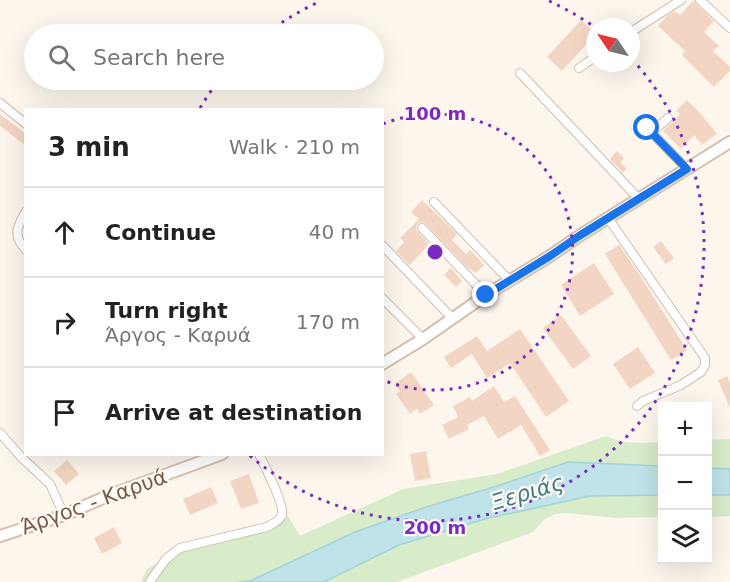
<!DOCTYPE html>
<html lang="en">
<head>
<meta charset="utf-8">
<style>
	:root { --surface:#fff; --page:#f6f6f6; --text:#222; --muted:#767676; --line:#e0e0e0 }
	body { margin:0; font-family:"DejaVu Sans",sans-serif; background:var(--page); color:var(--text) }
	.controls { position:absolute; right:18px; bottom:18px; display:grid; overflow:hidden; border-radius:0px; box-shadow:0 6px 24px #0002 }
	.controls button { width:54px; height:54px; display:grid; place-items:center; padding:0; border:0; border-bottom:2px solid var(--line); background:var(--surface); color:var(--text); font:30px sans-serif }
	.compass { position:absolute; left:586px; top:18px; width:54px; height:54px; border-radius:50%; background:var(--surface); box-shadow:0 6px 24px #0002; rotate:305deg }
	.stop { position:absolute; width:18px; height:18px; margin:-14px; border:4px solid #1a73e8; border-radius:50%; background:#fff }
	.stop.end { background:#1a73e8; border-color:#fff; box-shadow:0 2px 6px #0008 }
	.list { margin:0; padding:0; list-style:none }
	h2 { display:flex; justify-content:space-between; align-items:center; height:78px; margin:0; padding:0 24px; font-size:26px }
	h2 small { font-size:20px; font-weight:400; color:var(--muted) }
	.list li { display:grid; grid-template-columns:39px 1fr auto; gap:18px; align-items:center; box-sizing:border-box; height:90px; padding:0 24px; border-top:2px solid var(--line) }
	.list b { display:block; font-size:22px; white-space:nowrap }
	.list p { margin:0; font-size:20px; white-space:nowrap; color:var(--muted) }
	.list em { font-size:20px; font-style:normal; color:var(--muted) }
	.icon { flex:none; width:33px; height:33px; fill:none; stroke:currentColor; stroke-width:2; stroke-linecap:round; stroke-linejoin:round }
	.map { position:relative; flex:none; width:730px; height:582px; overflow:hidden }
	.search { position:absolute; background:var(--surface); box-shadow:0 6px 24px #0002; left:24px; top:24px; width:360px; height:66px; display:flex; align-items:center; gap:15px; box-sizing:border-box; padding:0 21px; border-radius:33px; color:var(--muted); font-size:22px }
	.panel { position:absolute; background:var(--surface); box-shadow:0 6px 24px #0002; left:24px; top:108px; width:360px; height:348px; border-radius:0px }
	.map>svg:first-child { display:block }
</style>
</head>
<body>
<div class="map">
<svg width="730" height="582" viewBox="0 0 730 582">
	<rect width="100%" height="100%" fill="#fdf6ec"/>
	<g fill="#d8ecc9">
		<path d="M606 436C624 445 643 443 662 442V466L568 462 497 486 426 507 355 532 250 581 239 582H141L147 569 166 559 180 548 277 521 282 506 300 536 403 489 497 474Z"/>
		<path d="M730 439V469L708 468V440Z"/>
		<path d="M662 495V517L616 518 567 513 555 514 545 519 533 532 397 582H324L399 545 485 519 590 496Z"/>
		<path d="M708 495H730V516L708 517Z"/>
	</g>
	<g fill="#bfe3e8" stroke="#a5d3da" stroke-width="1.5">
		<path d="M568 462 662 466V495L590 496 485 519 399 545 324 582H239L250 581 355 532 426 507 497 486Z"/>
		<path d="M708 468 730 469V495H708Z"/>
	</g>
	<g fill="#f3d5c3">
		<path d="M694 0 696 4 714 21 704 32 719 46 713 51 730 67V71L714 87 682 55 685 51 658 26 668 15 675 11 680 15Z"/>
		<path d="M581 20 595 33V35L562 71 547 57Z"/>
		<path d="M687 100 700 113 717 134 702 145 694 135 681 149 663 131 680 114 676 111Z"/>
		<path d="M0 114 26 134V146L0 126Z"/>
		<path d="M617 151 624 158 620 163 627 168 623 173 610 159Z"/>
		<path d="M422 200 457 234 452 240 466 254 470 250 484 265 476 273 467 267 426 224 423 222 417 224 416 230 429 244 410 265 396 251 404 242 400 238 419 219 411 212Z"/>
		<path d="M661 241 674 258 666 264 653 247Z"/>
		<path d="M619 245 639 274 687 350 671 360 605 254Z"/>
		<path d="M594 263 614 294 580 316 561 285Z"/>
		<path d="M451 268 462 281 456 287 444 275Z"/>
		<path d="M561 315 591 356 573 369 543 328Z"/>
		<path d="M520 329 569 401 546 417 510 363 487 378 472 354 451 368 444 357 477 336 487 351Z"/>
		<path d="M638 347 655 373 630 389 613 364Z"/>
		<path d="M411 372 434 405 420 414 417 409 410 414 396 394 400 391 395 384Z"/>
		<path d="M727 376 730 383V408L718 380Z"/>
		<path d="M494 386 504 402 515 396 550 450 540 456 521 425 498 439 484 416 467 425 469 429 449 439 442 425 458 417 453 406 470 397 472 401Z"/>
		<path d="M426 451 431 478 415 481 410 454Z"/>
		<path d="M67 460 79 474 66 485 54 471Z"/>
		<path d="M249 474 259 503 241 509 230 481Z"/>
		<path d="M211 487 218 503 190 515 183 499Z"/>
		<path d="M114 527 122 543 102 554 94 538Z"/>
	</g>
	<g fill="none" stroke-linecap="round" stroke-linejoin="round">
		<defs>
			<g id="street">
				<path d="M700 0 730 28"/>
				<path d="M631 32 681 0"/>
				<path d="M579 68 595 57"/>
				<path d="M520 73 639 199"/>
				<path d="M0 103 26 124"/>
				<path d="M647 128 687 169"/>
				<path d="M651 133 668 118"/>
				<path d="M434 202 510 281"/>
				<path d="M26 211C17 227 12 235 26 250"/>
				<path d="M608 218 705 358V365L701 372 681 385 643 401 637 406"/>
				<path d="M422 228 486 295"/>
				<path d="M382 245 452 318"/>
				<path d="M382 298 423 339"/>
				<path d="M0 433 22 458 50 484 64 515"/>
				<path d="M150 582 153 577 166 559 180 548 267 527C272 524 280 521 282 515 285 505 264 465 259 454"/>
			</g>
			<g id="secondary">
				<path d="M382 364 423 339 486 295 550 256 579 236 730 142"/>
				<path d="M0 536 64 515 110 495 222 454"/>
			</g>
		</defs>
		<use href="#street" stroke="#d1beb0" stroke-width="10"/>
		<use href="#secondary" stroke="#d6c0b0" stroke-width="14"/>
		<use href="#street" stroke="#fff" stroke-width="8"/>
		<use href="#secondary" stroke="#fff" stroke-width="10"/>
	</g>
	<g fill="none" stroke-linecap="round" stroke-linejoin="round">
		<path stroke="#1a73e8" stroke-width="8" d="M486 295 550 256 579 236 687 169 647 128"/>
	</g>
	<g fill="none" stroke="#7b2cbf" stroke-width="3" stroke-dasharray="3 6">
		<path d="M383 124A138 138 0 1 1 383 380"/>
		<path d="M200 108A276 276 0 0 1 219 80M267 33A276 276 0 0 1 321 1M549 1A276 276 0 0 1 593 26M632 59A276 276 0 0 1 249 455"/>
	</g>
	<g text-anchor="middle" stroke-width="4.5" stroke-linejoin="round" paint-order="stroke">
		<g font-size="21" fill="#7a5c4d" stroke="#fffaf3">
			<text transform="translate(94 502) rotate(-20)" y="7">Άργος - Καρυά</text>
		</g>
		<g font-size="22" font-style="italic" fill="#437c86" stroke="#fffaf3">
			<text transform="translate(527 492) rotate(-17)" y="8">Ξεριάς</text>
		</g>
	</g>
	<circle cx="435" cy="252" r="9" fill="#7b2cbf" stroke="#fffaf3" stroke-width="3"/>
	<g font-size="18" text-anchor="middle" font-weight="bold" fill="#7b2cbf" stroke="#fffaf3" stroke-width="4.5" stroke-linejoin="round" paint-order="stroke">
		<text x="435" y="120">100 m</text>
		<text x="435" y="534">200 m</text>
	</g>
</svg>
<div class="controls">
<button>+</button>
<button>−</button>
<button><svg class="icon" aria-label="layers" viewBox="0 0 24 24"><path d="M12 4l9 5-9 5-9-5zM3 14l9 5 9-5"/></svg></button>
</div>
<svg class="compass" viewBox="-18 -18 36 36"><path d="M0-13l5 13h-10z" fill="#e53935"/><path d="M0 13l5-13h-10z" fill="#767676"/></svg>
<div class="stop" style="left:647px;top:128px"></div>
<div class="stop end" style="left:486px;top:295px"></div>
<div class="search"><svg class="icon" aria-label="search" viewBox="0 0 24 24"><circle cx="10" cy="10" r="6"/><path d="M15 15l6 6"/></svg>Search here</div>
<section class="panel">
<h2>3 min<small>Walk · 210 m</small></h2>
<ul class="list">
<li><svg class="icon" aria-label="ahead" viewBox="0 0 24 24"><path d="M12 20V5M6 11l6-6 6 6"/></svg><div><b>Continue</b></div><em>40 m</em></li>
<li><svg class="icon" aria-label="right" viewBox="0 0 24 24"><path d="M7 20v-9h11M14 6l5 5-5 5"/></svg><div><b>Turn right</b><p>Άργος - Καρυά</p></div><em>170 m</em></li>
<li><svg class="icon" aria-label="arrive" viewBox="0 0 24 24"><path d="M6 21V4h12l-3 4 3 4H6"/></svg><div><b>Arrive at destination</b></div></li>
</ul>
</section>
</div>
</body>
</html>
